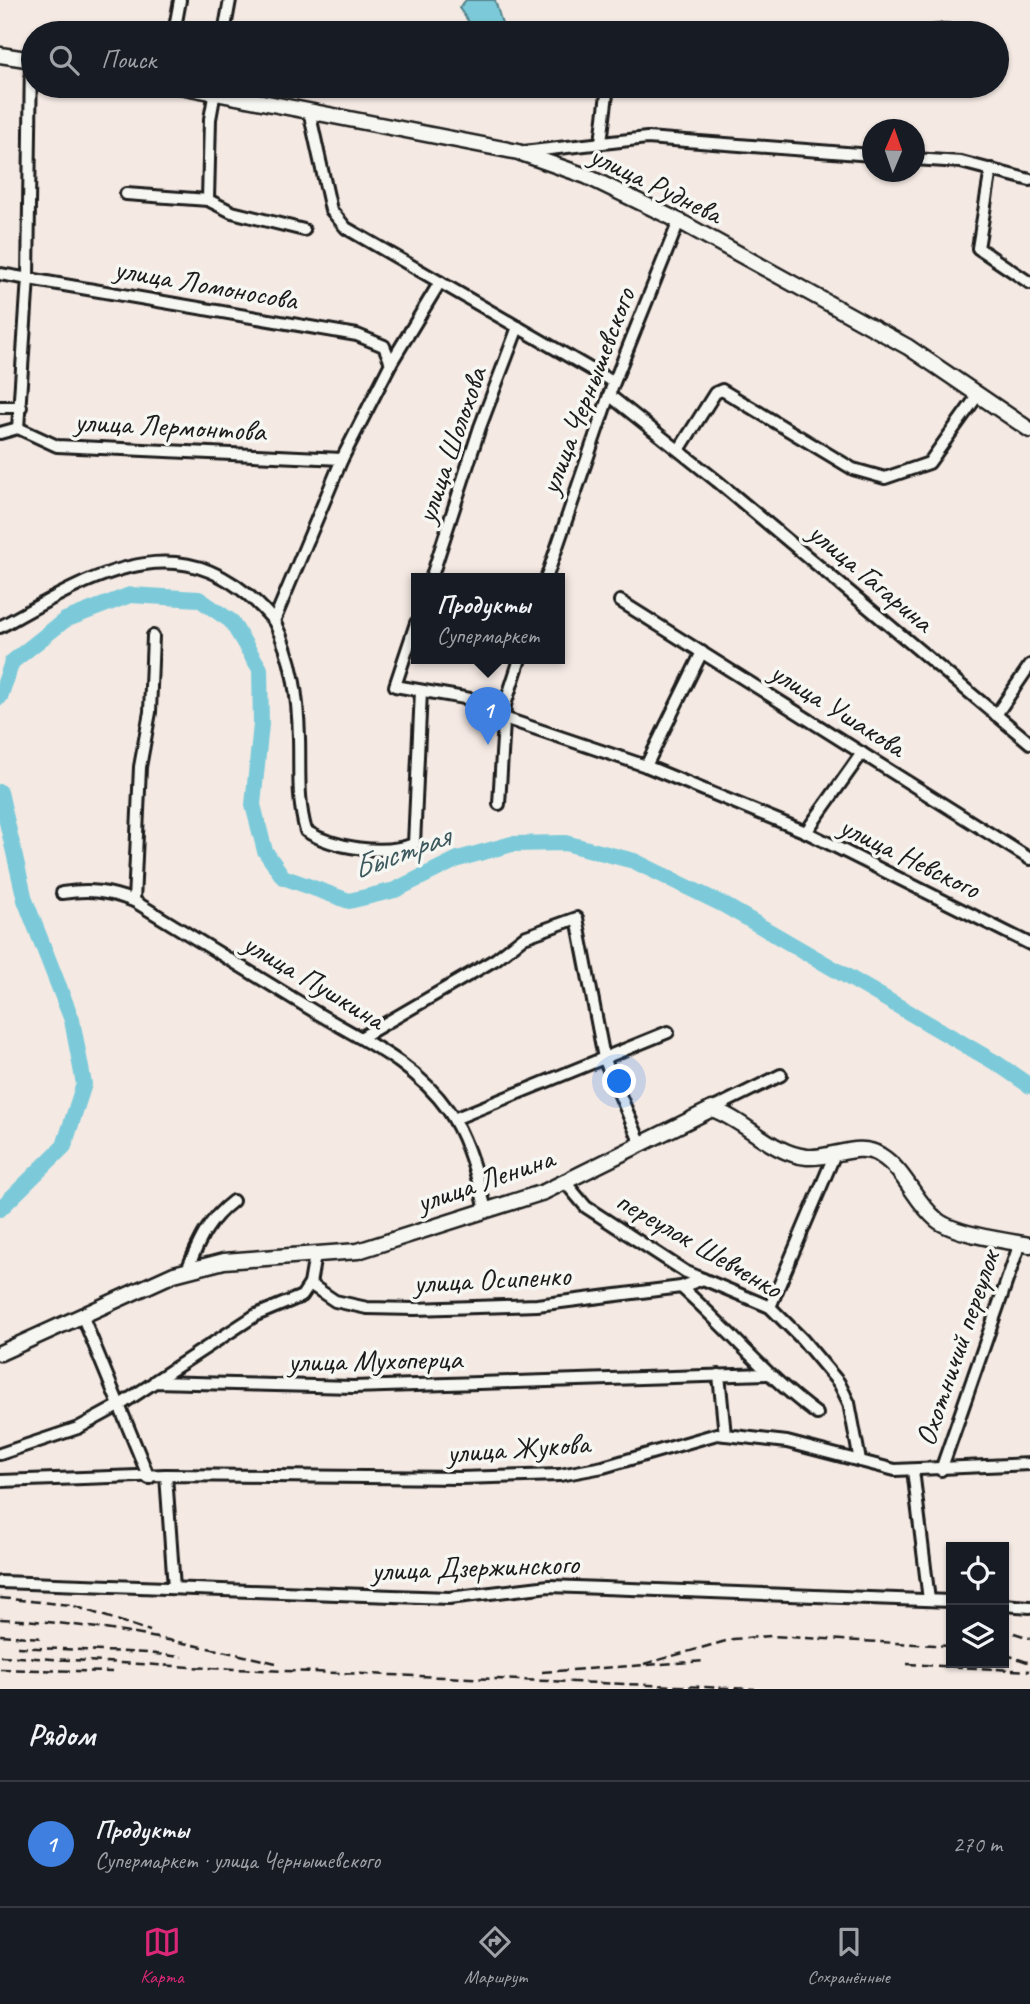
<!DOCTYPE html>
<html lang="ru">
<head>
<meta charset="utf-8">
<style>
	:root { --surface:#171b24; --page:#242831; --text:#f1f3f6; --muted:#9ea1a6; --line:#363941; --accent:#db2777 }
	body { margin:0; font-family:Caveat,sans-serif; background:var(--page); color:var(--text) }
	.controls { position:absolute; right:21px; bottom:21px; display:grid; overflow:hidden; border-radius:0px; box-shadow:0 2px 5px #0004 }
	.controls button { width:63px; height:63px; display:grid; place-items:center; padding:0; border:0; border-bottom:2px solid var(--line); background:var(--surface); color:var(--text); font:35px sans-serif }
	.compass { position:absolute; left:862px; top:119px; width:63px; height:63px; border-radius:50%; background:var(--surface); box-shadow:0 2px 5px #0004; rotate:2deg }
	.you { position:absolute; left:620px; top:1082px; width:24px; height:24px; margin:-18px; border:5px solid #fff; border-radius:50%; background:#1a73e8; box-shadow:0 0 0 10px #1a73e833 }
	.badge { display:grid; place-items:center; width:46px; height:46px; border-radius:50%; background:var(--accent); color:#fff; font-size:23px; font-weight:700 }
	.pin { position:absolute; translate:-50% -58px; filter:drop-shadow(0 2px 4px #0008) }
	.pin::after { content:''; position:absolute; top:37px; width:24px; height:21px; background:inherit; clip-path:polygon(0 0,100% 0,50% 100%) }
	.popup { position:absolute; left:411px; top:573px; width:154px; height:91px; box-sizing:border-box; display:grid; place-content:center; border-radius:0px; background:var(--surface); filter:drop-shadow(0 2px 5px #0005); font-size:23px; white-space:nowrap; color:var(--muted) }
	.popup b { font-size:26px; color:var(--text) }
	.popup::after { content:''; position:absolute; left:50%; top:100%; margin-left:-14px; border:14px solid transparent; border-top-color:var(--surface) }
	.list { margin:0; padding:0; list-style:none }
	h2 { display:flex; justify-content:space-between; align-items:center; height:91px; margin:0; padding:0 28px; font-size:30px }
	h2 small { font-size:23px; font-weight:400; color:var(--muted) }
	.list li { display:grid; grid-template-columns:46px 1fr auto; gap:21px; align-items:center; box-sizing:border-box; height:126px; padding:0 28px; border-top:2px solid var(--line) }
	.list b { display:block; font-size:26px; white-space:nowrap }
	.list p { margin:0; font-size:23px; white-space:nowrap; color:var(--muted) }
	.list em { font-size:23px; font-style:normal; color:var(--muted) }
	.icon { flex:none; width:38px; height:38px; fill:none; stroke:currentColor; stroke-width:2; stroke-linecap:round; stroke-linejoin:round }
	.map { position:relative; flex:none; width:1030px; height:1689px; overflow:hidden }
	.search { position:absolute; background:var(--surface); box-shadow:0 2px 5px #0004; left:21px; right:21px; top:21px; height:77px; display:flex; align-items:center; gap:18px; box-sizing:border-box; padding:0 24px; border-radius:38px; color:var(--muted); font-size:26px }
	.sheet { height:217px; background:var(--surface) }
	nav { display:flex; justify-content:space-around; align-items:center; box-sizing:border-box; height:98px; border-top:2px solid var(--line); background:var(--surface); font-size:19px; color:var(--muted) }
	nav a { display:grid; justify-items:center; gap:4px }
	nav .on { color:var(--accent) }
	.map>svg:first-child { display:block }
</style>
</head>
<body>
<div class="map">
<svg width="1030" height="1689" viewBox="0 0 1030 1689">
	<rect width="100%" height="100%" fill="#f4e9e3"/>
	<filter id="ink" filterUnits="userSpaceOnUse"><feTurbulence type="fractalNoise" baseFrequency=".0143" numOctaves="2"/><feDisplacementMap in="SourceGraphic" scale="14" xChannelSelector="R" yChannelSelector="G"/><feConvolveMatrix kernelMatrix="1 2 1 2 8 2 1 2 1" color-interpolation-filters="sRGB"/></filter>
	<g filter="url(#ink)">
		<path fill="#7bcad9" stroke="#55848d" stroke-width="2" d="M466 0H495L502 24 495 32H476L459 8Z"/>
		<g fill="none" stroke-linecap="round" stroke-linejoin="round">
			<g stroke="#7bcad9" stroke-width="16">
				<path d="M0 697 12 662 65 620 130 595 199 599 231 621 260 669 261 724 253 805 265 851 283 877 349 901 395 890 458 859 512 844 565 843 634 861 724 905 998 1064 1030 1086"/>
				<path d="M0 792 25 900 72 1020 84 1084 64 1146 0 1209"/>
			</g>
			<defs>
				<g id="street">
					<path d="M174 33 180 0"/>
					<path d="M224 33 230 0"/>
					<path d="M723 33H732"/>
					<path d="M848 33 859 31 873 33"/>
					<path d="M924 33 947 30 956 33"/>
					<path d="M309 111 331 210 346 228 613 382"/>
					<path d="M601 142 608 86"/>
					<path d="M523 152 647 138 872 155"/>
					<path d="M914 159 961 162 1030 180"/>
					<path d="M991 169 978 248 1030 283"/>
					<path d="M126 194 208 200 232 212 304 230"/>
					<path d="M208 200 210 119 216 86"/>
					<path d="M0 274 357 335 384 346 391 363"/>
					<path d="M609 395 717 481 1030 743"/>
					<path d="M0 407H21"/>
					<path d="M18 428 28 278 31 60"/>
					<path d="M0 433 18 428 57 446 342 459"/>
					<path d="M679 450 715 393 722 390 853 469 885 478 929 463 978 395"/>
					<path d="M431 579 480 427 518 327"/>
					<path d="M546 579 609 395 679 221"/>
					<path d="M620 601 1030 859"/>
					<path d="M416 623 395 686 505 705"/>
					<path d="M0 627C96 573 186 517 274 621"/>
					<path d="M421 691 414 844C384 856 333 848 306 831 297 800 300 770 299 738 298 697 293 659 274 621L342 459 391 363 440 282"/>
					<path d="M996 715 1030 665"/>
					<path d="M504 718 646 766 806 832 1030 944"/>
					<path d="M646 766 702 652"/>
					<path d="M499 804 505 705 520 659"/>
					<path d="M806 832 862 753"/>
					<path d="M62 893C90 889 108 891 134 901 195 938 256 975 317 1013 364 1041 415 1063 448 1110 468 1139 476 1175 486 1209"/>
					<path d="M134 901 140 767 150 712 153 636"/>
					<path d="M362 1037 496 959 524 937 577 918 604 1058 641 1144"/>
					<path d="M712 1109 781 1075"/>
					<path d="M454 1119 668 1032"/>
					<path d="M565 1182 586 1207 686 1272 770 1307 802 1339 839 1383 849 1403 860 1461"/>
					<path d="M187 1270C199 1241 208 1220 233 1201"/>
					<path d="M310 1284 335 1301 367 1308 415 1309 537 1305 681 1287 703 1279"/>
					<path d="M681 1287C729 1329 764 1375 817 1414"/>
					<path d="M770 1307 834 1156"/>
					<path d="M82 1315 149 1478"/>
					<path d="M719 1375 725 1435"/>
					<path d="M155 1381 256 1315 302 1296 310 1284 315 1255"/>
					<path d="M0 1454 78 1428 120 1405 155 1382 353 1387 767 1374"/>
					<path d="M913 1470 929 1600"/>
					<path d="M941 1470 1020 1243"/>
					<path d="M166 1475 174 1588"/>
					<path d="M0 1481 166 1475 460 1478 560 1475 603 1467 717 1434 787 1442 895 1470 1030 1464"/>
					<path d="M0 1582 449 1598 549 1586 951 1601"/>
					<path d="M1004 1605 1030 1607"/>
				</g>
				<g id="secondary">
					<path d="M0 55 33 60"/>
					<path d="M180 86 518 152 586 176 679 221 908 347 1030 430"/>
					<path d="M0 1353 174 1274 224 1261 358 1251 544 1192 712 1109C745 1120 772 1154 807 1157 832 1159 859 1141 880 1155 906 1171 914 1201 937 1220 954 1234 1007 1241 1030 1245"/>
				</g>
			</defs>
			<use href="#street" stroke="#1c1c1c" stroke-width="16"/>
			<use href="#secondary" stroke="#1c1c1c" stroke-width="19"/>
			<use href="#street" stroke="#f6f6f2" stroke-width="10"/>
			<use href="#secondary" stroke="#f6f6f2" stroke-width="14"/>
			<g stroke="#1c1c1c" stroke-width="2.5" stroke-dasharray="10 5" stroke-linecap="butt">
				<path d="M0 1598 71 1605 150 1631"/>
				<path d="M0 1619C90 1622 188 1643 276 1663"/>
				<path d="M1014 1633 1030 1638"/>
				<path d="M0 1635 42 1638"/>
				<path d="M17 1647 147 1653 182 1657"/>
				<path d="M1004 1654 1030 1663"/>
				<path d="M0 1656 209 1668 755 1689"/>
				<path d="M644 1664 733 1639 771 1636 951 1646"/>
				<path d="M907 1664 1030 1671"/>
				<path d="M0 1669 112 1672"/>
				<path d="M542 1672 705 1661"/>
			</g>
		</g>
	</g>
	<g text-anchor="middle" stroke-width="7" stroke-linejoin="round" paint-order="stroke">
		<g font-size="30" fill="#1c1c1c" stroke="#f6f6f2">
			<text transform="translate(656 184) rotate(26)" y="10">улица Руднева</text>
			<text transform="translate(206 284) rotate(10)" y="10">улица Ломоносова</text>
			<text transform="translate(587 391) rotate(-69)" y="10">улица Чернышевского</text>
			<text transform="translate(170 426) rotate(3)" y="10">улица Лермонтова</text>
			<text transform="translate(451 445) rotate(-71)" y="10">улица Шолохова</text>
			<text transform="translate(871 577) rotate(40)" y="10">улица Гагарина</text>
			<text transform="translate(838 709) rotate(32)" y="10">улица Ушакова</text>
			<text transform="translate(910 857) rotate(26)" y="10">улица Невского</text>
			<text transform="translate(314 981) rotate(31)" y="10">улица Пушкина</text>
			<text transform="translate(485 1180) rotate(-19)" y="10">улица Ленина</text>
			<text transform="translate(699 1244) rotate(30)" y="10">переулок Шевченко</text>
			<text transform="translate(492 1279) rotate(-3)" y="10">улица Осипенко</text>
			<text transform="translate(957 1348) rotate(-71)" y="10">Охотничий переулок</text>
			<text transform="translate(375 1360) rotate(-1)" y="10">улица Мухоперца</text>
			<text transform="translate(518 1448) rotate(-4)" y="10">улица Жукова</text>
			<text transform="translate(475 1567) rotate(-2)" y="10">улица Дзержинского</text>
		</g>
		<g font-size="32" font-style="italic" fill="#3d595e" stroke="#f6f6f2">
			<text transform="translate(400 852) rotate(-20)" y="11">Быстрая</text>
		</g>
	</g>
</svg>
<div class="controls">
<button><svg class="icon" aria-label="locate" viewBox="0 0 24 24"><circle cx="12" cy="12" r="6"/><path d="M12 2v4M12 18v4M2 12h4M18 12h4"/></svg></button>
<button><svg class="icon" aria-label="layers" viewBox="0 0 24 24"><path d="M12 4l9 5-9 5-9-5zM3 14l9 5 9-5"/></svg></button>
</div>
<svg class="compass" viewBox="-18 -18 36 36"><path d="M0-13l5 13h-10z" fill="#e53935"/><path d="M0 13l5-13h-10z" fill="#9ea1a6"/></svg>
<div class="you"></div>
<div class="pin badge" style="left:488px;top:745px;background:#3f7fe0">1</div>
<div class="popup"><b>Продукты</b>Супермаркет</div>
<div class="search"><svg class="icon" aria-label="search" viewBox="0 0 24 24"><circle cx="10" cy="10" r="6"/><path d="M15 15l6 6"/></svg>Поиск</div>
</div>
<section class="sheet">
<h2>Рядом<small></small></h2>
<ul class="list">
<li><span class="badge" style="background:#3f7fe0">1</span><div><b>Продукты</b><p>Супермаркет · улица Чернышевского</p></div><em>270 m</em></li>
</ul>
</section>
<nav>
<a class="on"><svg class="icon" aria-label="map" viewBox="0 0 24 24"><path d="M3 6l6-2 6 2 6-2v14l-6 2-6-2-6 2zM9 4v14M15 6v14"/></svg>Карта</a>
<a><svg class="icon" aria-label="directions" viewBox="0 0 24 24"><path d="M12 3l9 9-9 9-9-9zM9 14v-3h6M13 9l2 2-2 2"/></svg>Маршрут</a>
<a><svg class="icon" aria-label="saved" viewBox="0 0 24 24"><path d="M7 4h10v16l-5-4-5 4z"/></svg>Сохранённые</a>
</nav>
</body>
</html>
